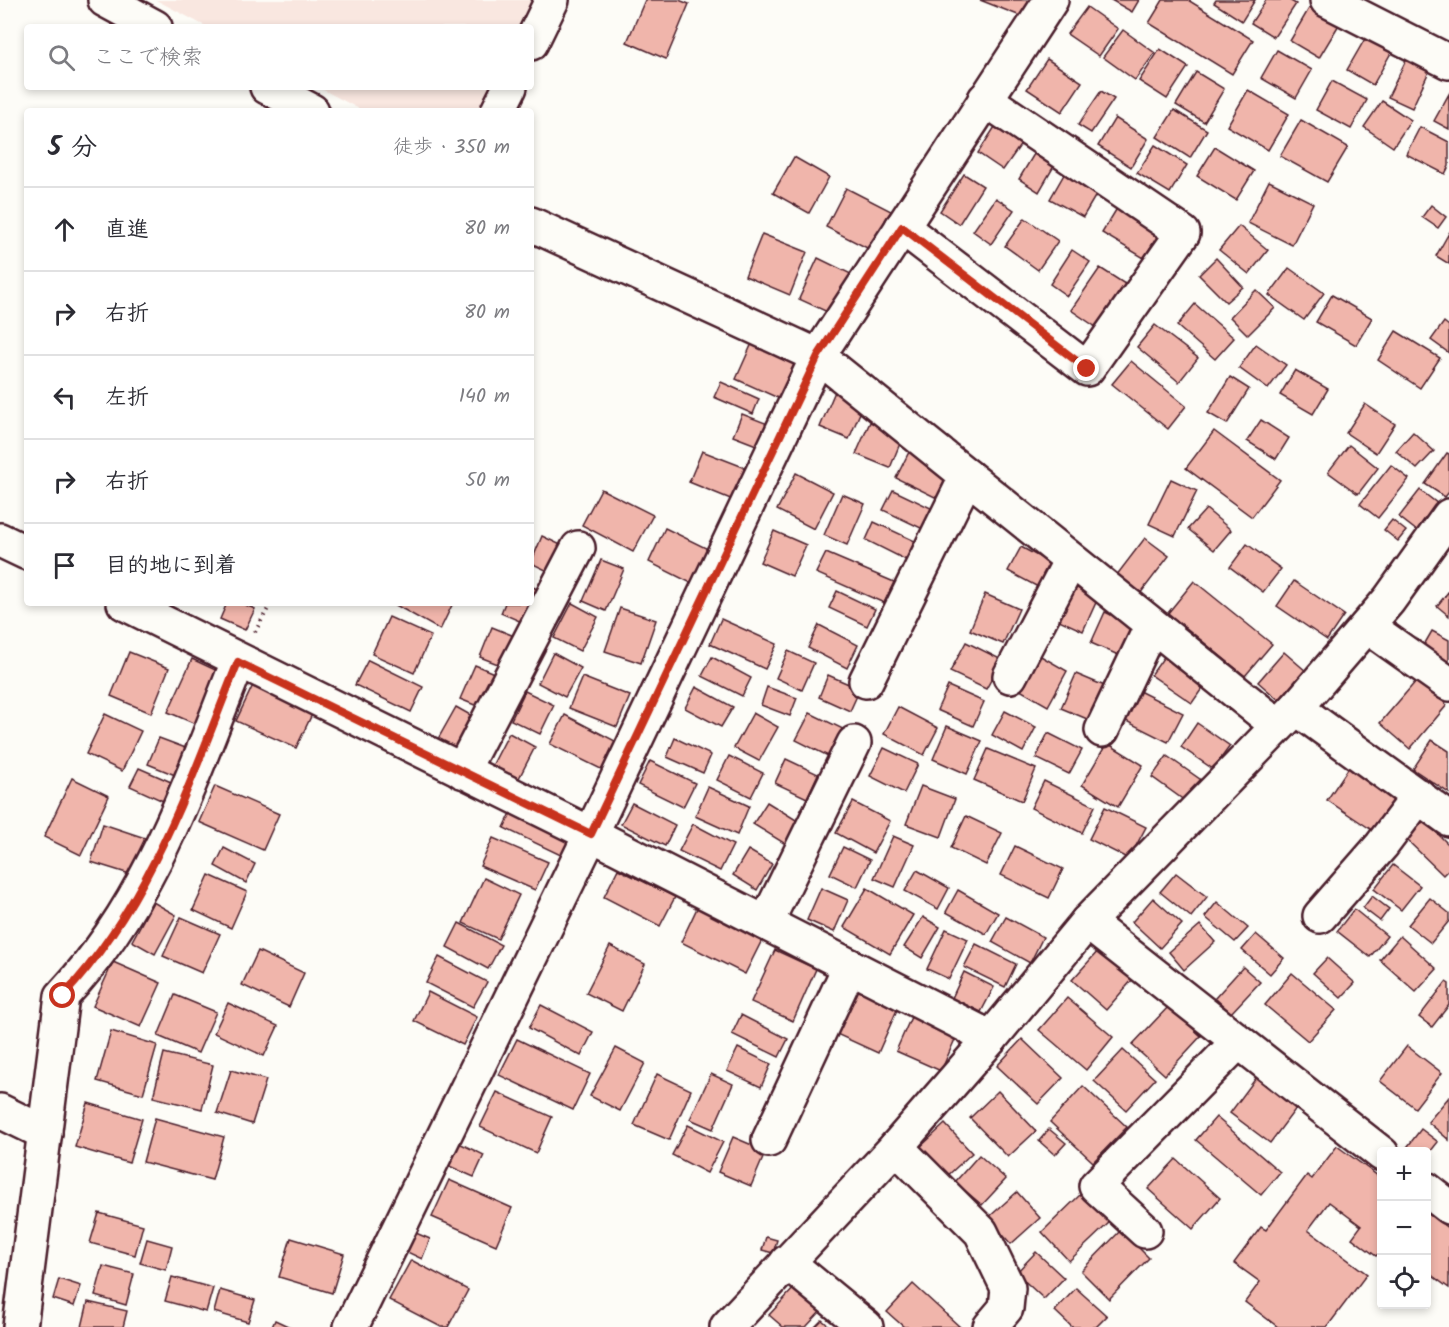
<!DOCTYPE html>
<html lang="ja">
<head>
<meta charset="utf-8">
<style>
	:root { --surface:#fff; --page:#f2f2f3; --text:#2b2b33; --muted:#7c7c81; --line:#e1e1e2 }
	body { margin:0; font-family:Kalam,"Klee One",sans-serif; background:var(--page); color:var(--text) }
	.controls { position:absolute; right:18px; bottom:18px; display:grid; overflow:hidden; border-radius:6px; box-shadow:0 3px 9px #0003 }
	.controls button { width:54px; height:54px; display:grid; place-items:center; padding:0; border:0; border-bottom:2px solid var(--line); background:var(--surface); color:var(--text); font:30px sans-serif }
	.stop { position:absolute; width:18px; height:18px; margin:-14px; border:4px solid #c8321e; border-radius:50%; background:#fff }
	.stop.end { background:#c8321e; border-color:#fff; box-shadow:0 2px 6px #0008 }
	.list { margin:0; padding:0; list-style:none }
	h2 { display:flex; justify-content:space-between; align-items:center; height:78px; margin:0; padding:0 24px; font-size:26px }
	h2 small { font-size:20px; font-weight:400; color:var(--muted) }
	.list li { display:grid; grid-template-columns:39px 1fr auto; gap:18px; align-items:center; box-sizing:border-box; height:84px; padding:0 24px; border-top:2px solid var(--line) }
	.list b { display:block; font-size:22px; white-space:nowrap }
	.list em { font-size:20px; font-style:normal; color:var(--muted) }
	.icon { flex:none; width:33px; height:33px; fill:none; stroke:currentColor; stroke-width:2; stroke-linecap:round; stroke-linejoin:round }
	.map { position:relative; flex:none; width:1449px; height:1327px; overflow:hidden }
	.search { position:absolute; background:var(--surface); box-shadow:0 3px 9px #0003; left:24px; top:24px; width:510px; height:66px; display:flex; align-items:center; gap:15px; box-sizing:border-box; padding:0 21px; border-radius:6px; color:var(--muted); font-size:22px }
	.panel { position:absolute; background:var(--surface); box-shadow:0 3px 9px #0003; left:24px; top:108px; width:510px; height:498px; border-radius:6px }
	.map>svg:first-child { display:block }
</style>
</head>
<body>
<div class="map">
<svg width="1449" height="1327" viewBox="0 0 1449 1327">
	<rect width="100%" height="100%" fill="#fdfcf7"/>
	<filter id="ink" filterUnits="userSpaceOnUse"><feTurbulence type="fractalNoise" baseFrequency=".0167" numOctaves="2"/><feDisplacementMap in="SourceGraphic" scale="12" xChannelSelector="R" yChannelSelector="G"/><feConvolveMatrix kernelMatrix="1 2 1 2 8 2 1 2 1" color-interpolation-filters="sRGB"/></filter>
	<g filter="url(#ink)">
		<g fill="#f9e7e0">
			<path d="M156 0H535L522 27H207Z"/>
			<path d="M318 87H492L481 111H363Z"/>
		</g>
		<g fill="#f0b5ab" stroke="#4a1f2b" stroke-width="1.5">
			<path d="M645 0H679L689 4 666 59 627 42Z"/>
			<path d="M980 0H1030L1023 17Z"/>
			<path d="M1111 0H1139L1132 12Z"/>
			<path d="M1163 0H1188L1253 40 1232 74 1149 23Z"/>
			<path d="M1216 0H1255L1242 21 1214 3Z"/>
			<path d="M1266 0H1289L1296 4 1274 37 1251 23Z"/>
			<path d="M1311 5 1340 23 1319 58 1290 41Z"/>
			<path d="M1087 7 1118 29 1099 56 1067 34Z"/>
			<path d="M1123 30 1155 53 1135 80 1103 57Z"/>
			<path d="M1366 37 1392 51 1373 85 1347 70Z"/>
			<path d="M1160 49 1188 67 1167 99 1139 81Z"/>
			<path d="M1277 50 1312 70 1296 98 1261 78Z"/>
			<path d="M1409 54 1432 65 1412 108 1388 97Z"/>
			<path d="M1047 59 1082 82 1062 112 1027 89Z"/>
			<path d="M1196 72 1224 89 1204 122 1176 105Z"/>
			<path d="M1332 81 1367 100 1351 129 1316 110Z"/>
			<path d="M1248 90 1289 114 1268 150 1227 126Z"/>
			<path d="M1101 91 1114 99 1091 133 1078 125Z"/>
			<path d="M1449 94V129L1434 121Z"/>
			<path d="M1382 101 1411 120 1393 147 1364 127Z"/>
			<path d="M1174 110 1207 130 1190 158 1157 137Z"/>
			<path d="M1115 118 1148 139 1131 167 1098 146Z"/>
			<path d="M1000 119 1026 137 1003 170 978 153Z"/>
			<path d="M1301 120 1348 147 1327 182 1280 156Z"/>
			<path d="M1420 127 1449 142V166L1445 174 1406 154Z"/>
			<path d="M1155 145 1187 165 1170 193 1137 173Z"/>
			<path d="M1215 147 1254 171 1236 200 1197 176Z"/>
			<path d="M1037 149 1057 161 1039 192 1019 179Z"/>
			<path d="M794 157 829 177 809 213 773 193Z"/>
			<path d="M1066 171 1099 190 1083 217 1050 199Z"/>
			<path d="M964 174 983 186 959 224 940 211Z"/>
			<path d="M1269 181 1313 203 1292 245 1248 223Z"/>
			<path d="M846 188 891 211 871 250 826 227Z"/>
			<path d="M996 198 1014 210 991 244 973 231Z"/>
			<path d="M1119 205 1161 230 1144 258 1102 233Z"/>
			<path d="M1431 205 1446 217 1438 228 1422 217Z"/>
			<path d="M1025 218 1058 241 1038 270 1005 246Z"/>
			<path d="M1239 226 1268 250 1249 274 1219 250Z"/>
			<path d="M1449 233V264L1436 256Z"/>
			<path d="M762 234 807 252 790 295 745 276Z"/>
			<path d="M1072 250 1090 262 1067 296 1050 284Z"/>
			<path d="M818 258 851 274 832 314 799 299Z"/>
			<path d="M1216 258 1243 287 1226 302 1199 275Z"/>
			<path d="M1100 268 1125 284 1096 327 1071 310Z"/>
			<path d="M1289 268 1324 293 1304 320 1269 295Z"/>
			<path d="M1256 290 1275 308 1248 335 1230 317Z"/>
			<path d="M1332 295 1372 318 1356 345 1316 322Z"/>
			<path d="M1195 304 1234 338 1215 359 1177 326Z"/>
			<path d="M1444 322 1449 326V353L1431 340Z"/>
			<path d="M1155 325 1198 358 1179 382 1137 347Z"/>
			<path d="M1396 331 1440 358 1420 388 1378 360Z"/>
			<path d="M753 341 804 364 787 402 736 379Z"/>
			<path d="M1256 344 1286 365 1268 389 1239 368Z"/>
			<path d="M1131 361 1186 406 1168 429 1112 384Z"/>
			<path d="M1295 370 1328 389 1313 414 1280 395Z"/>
			<path d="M1230 377 1249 389 1227 424 1208 413Z"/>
			<path d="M721 382 759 399 753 414 714 397Z"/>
			<path d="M836 389 865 401 849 439 820 427Z"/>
			<path d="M1365 404 1395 424 1376 453 1346 433Z"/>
			<path d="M742 414 773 426 764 448 733 436Z"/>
			<path d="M1261 420 1289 438 1276 459 1247 441Z"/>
			<path d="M870 422 903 436 890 468 856 454Z"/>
			<path d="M1214 431 1280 480 1252 517 1186 468Z"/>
			<path d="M1413 432 1434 451 1417 469 1396 451Z"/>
			<path d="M1349 445 1378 468 1358 494 1328 472Z"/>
			<path d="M702 451 751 470 738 502 689 482Z"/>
			<path d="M909 452 950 473 937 498 896 478Z"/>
			<path d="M1447 453 1449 454V492L1445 497 1425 484Z"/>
			<path d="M1391 465 1409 479 1378 518 1360 504Z"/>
			<path d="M796 473 833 492 814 529 777 510Z"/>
			<path d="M1171 479 1197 491 1175 536 1149 524Z"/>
			<path d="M601 489 653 515 633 552 582 525Z"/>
			<path d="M893 490 933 509 923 529 883 510Z"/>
			<path d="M1420 490 1438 504 1417 531 1399 517Z"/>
			<path d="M842 494 865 504 847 545 824 535Z"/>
			<path d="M1206 509 1231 530 1214 550 1188 529Z"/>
			<path d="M1392 520 1406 531 1398 541 1384 530Z"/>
			<path d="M874 522 915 541 906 560 866 540Z"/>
			<path d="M665 528 712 551 695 585 649 562Z"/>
			<path d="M774 531 806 545 792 576 760 562Z"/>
			<path d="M542 536 565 547 552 573 531 563Z"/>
			<path d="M1145 538 1169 556 1140 594 1116 576Z"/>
			<path d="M1247 544 1281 569 1263 592 1230 567Z"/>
			<path d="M1021 547 1054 565 1040 588 1008 571Z"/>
			<path d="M826 553 894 582 884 603 816 573Z"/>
			<path d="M601 560 624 569 606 611 583 601Z"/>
			<path d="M1194 581 1272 644 1245 676 1168 613Z"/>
			<path d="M1294 581 1344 615 1327 640 1277 606Z"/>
			<path d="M531 586 545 593 531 626 501 613 505 603H531Z"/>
			<path d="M1075 587 1098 598 1083 631 1059 620Z"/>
			<path d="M837 591 875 609 867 626 829 608Z"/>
			<path d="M1449 591V616L1437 606Z"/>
			<path d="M985 594 1019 609 1003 644 970 630Z"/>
			<path d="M227 603H241L255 609 245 630 220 619Z"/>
			<path d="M392 603H453L440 630Z"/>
			<path d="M572 603 598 617 580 651 554 638Z"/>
			<path d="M620 608 656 620 641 663 605 651Z"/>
			<path d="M1105 612 1139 628 1125 658 1091 643Z"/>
			<path d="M389 617 431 636 414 673 372 654Z"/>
			<path d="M721 619 777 644 765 669 710 644Z"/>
			<path d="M819 625 858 645 847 668 808 648Z"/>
			<path d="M492 627 514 636 503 666 480 657Z"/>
			<path d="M1432 631 1449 640V665L1421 650Z"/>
			<path d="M966 642 1002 660 986 689 950 672Z"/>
			<path d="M788 651 814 663 802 690 776 678Z"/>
			<path d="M1032 651 1067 671 1048 706 1013 686Z"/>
			<path d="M1168 651 1208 680 1192 703 1151 675Z"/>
			<path d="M129 652 169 668 151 713 111 696Z"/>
			<path d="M1284 652 1307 672 1280 701 1258 682Z"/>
			<path d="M553 653 581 668 565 697 538 683Z"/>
			<path d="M712 657 751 678 742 696 702 676Z"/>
			<path d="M192 659 224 674 200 726 168 712Z"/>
			<path d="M368 660 423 687 411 712 355 685Z"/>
			<path d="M475 665 501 676 487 710 460 699Z"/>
			<path d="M1076 674 1107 687 1092 721 1061 708Z"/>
			<path d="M828 675 860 689 850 711 819 697Z"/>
			<path d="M582 677 630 696 617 727 569 708Z"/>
			<path d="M1417 680 1447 705 1410 749 1380 723Z"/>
			<path d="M254 683 314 710 296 748 236 721Z"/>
			<path d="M948 686 984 702 973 726 937 710Z"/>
			<path d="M696 687 733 707 721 727 685 708Z"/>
			<path d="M767 687 797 698 790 716 761 705Z"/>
			<path d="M525 691 554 705 540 734 511 720Z"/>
			<path d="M1139 691 1183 713 1168 742 1124 720Z"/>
			<path d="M456 707 481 721 463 753 438 739Z"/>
			<path d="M898 707 938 728 924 755 884 734Z"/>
			<path d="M1005 711 1036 727 1023 752 992 735Z"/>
			<path d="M753 713 778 727 759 761 734 748Z"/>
			<path d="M810 713 843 729 830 757 796 740Z"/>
			<path d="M105 714 141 731 122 771 86 754Z"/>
			<path d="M565 715 617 742 603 770 550 744Z"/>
			<path d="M1197 723 1230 746 1213 769 1181 747Z"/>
			<path d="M947 726 982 741 967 774 933 759Z"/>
			<path d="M509 733 535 747 518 780 492 766Z"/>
			<path d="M1048 733 1082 750 1069 774 1036 758Z"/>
			<path d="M159 738 191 750 180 777 148 764Z"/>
			<path d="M675 738 711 755 703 773 667 757Z"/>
			<path d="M1432 740 1449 751V793L1413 769Z"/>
			<path d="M1107 743 1143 765 1118 807 1082 785Z"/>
			<path d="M884 748 918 764 904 793 870 776Z"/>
			<path d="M988 749 1036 769 1022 801 974 780Z"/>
			<path d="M729 756 763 773 751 797 717 780Z"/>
			<path d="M1167 756 1204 782 1188 803 1152 777Z"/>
			<path d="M786 759 818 774 807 798 775 783Z"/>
			<path d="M650 761 695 783 683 807 638 785Z"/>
			<path d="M1349 767 1397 799 1375 832 1327 800Z"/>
			<path d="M139 768 171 782 163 801 130 786Z"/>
			<path d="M72 778 109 796 81 855 44 837Z"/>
			<path d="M1044 781 1095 806 1082 833 1031 808Z"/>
			<path d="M215 786 279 814 263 850 199 822Z"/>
			<path d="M921 786 955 799 941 837 906 824Z"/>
			<path d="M708 787 749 806 737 835 695 816Z"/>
			<path d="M767 802 801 823 787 845 753 824Z"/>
			<path d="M853 802 890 821 873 853 836 833Z"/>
			<path d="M632 803 675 825 665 846 621 824Z"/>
			<path d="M1105 807 1146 827 1129 859 1089 839Z"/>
			<path d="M512 811 577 841 569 859 504 828Z"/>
			<path d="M966 816 1002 833 986 865 951 848Z"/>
			<path d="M1424 820 1449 845V869L1443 875 1406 839Z"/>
			<path d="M103 824 145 838 133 875 91 862Z"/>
			<path d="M693 824 733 845 720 871 679 851Z"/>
			<path d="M893 836 914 845 895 887 874 878Z"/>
			<path d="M493 838 548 862 535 890 480 866Z"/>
			<path d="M1015 846 1063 869 1049 898 1001 875Z"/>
			<path d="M843 847 870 860 857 887 830 874Z"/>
			<path d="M224 848 255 864 246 883 215 866Z"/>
			<path d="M748 850 772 864 757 890 733 875Z"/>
			<path d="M1393 865 1420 886 1401 910 1374 889Z"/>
			<path d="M618 869 675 897 660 926 604 897Z"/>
			<path d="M917 870 949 888 938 909 905 891Z"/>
			<path d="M1176 873 1207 897 1191 917 1160 892Z"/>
			<path d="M209 875 247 892 231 928 193 910Z"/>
			<path d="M484 878 519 895 498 939 463 923Z"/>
			<path d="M821 888 848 900 834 932 807 920Z"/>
			<path d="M867 888 913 915 890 954 844 927Z"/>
			<path d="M958 890 998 913 986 934 946 912Z"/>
			<path d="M1372 896 1389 909 1380 921 1363 908Z"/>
			<path d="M1153 898 1182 924 1160 948 1132 922Z"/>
			<path d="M1430 898 1449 913V921L1431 943 1408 925Z"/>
			<path d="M153 902 176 915 155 954 132 941Z"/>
			<path d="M1217 902 1248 928 1235 942 1205 917Z"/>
			<path d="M698 906 763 938 745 974 681 942Z"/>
			<path d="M1354 909 1387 936 1370 957 1337 931Z"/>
			<path d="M181 917 220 934 202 973 163 956Z"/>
			<path d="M923 917 940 927 922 958 904 947Z"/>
			<path d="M1006 917 1043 937 1030 963 992 942Z"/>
			<path d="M459 923 501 945 488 969 447 947Z"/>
			<path d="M1200 925 1215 942 1184 970 1169 952Z"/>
			<path d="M946 929 968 939 949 979 927 969Z"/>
			<path d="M1256 934 1284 958 1270 974 1242 950Z"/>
			<path d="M1400 936 1437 969 1416 992 1380 960Z"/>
			<path d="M976 944 1016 964 1005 987 964 967Z"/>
			<path d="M610 946 645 964 622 1011 586 993Z"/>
			<path d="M775 950 816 969 793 1021 751 1002Z"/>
			<path d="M1099 950 1133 979 1106 1010 1072 980Z"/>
			<path d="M258 951 304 973 289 1007 242 985Z"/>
			<path d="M439 957 487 982 473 1007 426 983Z"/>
			<path d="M1327 958 1355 983 1341 998 1313 973Z"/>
			<path d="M113 962 161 983 141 1027 93 1006Z"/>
			<path d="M1243 967 1260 982 1231 1013 1215 998Z"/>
			<path d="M964 972 994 987 981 1012 952 998Z"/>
			<path d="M1292 973 1336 1010 1308 1041 1265 1005Z"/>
			<path d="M852 982 900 1003 878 1053 830 1031Z"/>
			<path d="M1446 982 1449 984V1005L1432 1027 1419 1017Z"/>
			<path d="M428 992 477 1017 463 1045 414 1021Z"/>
			<path d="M175 995 216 1012 198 1053 158 1036Z"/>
			<path d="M1067 998 1113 1037 1086 1070 1039 1030Z"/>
			<path d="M228 1003 278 1026 264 1056 214 1033Z"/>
			<path d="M541 1005 593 1032 581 1056 529 1028Z"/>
			<path d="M1169 1006 1201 1036 1165 1075 1132 1045Z"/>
			<path d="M915 1008 960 1028 941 1071 896 1051Z"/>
			<path d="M741 1015 788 1039 779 1057 732 1034Z"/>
			<path d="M111 1031 157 1045 143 1094 97 1081Z"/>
			<path d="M517 1039 590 1074 573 1110 499 1075Z"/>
			<path d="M1022 1039 1063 1078 1038 1104 997 1066Z"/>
			<path d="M1407 1046 1442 1073 1415 1108 1380 1081Z"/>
			<path d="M616 1048 645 1063 620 1111 590 1096Z"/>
			<path d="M738 1048 771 1064 761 1087 727 1071Z"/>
			<path d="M1123 1050 1155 1079 1126 1110 1094 1081Z"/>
			<path d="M164 1053 213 1065 202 1109 153 1097Z"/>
			<path d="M231 1070 266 1080 252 1124 217 1113Z"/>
			<path d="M657 1074 691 1090 669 1140 634 1125Z"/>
			<path d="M711 1074 733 1084 713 1129 690 1119Z"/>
			<path d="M1259 1074 1300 1103 1270 1143 1230 1113Z"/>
			<path d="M1083 1086 1127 1127 1093 1162 1050 1122Z"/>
			<path d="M998 1091 1036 1131 1008 1157 970 1118Z"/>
			<path d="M497 1092 552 1117 536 1153 480 1127Z"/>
			<path d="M1449 1097V1140L1428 1122Z"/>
			<path d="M88 1103 142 1119 129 1163 75 1147Z"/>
			<path d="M1216 1117 1280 1172 1261 1195 1196 1140Z"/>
			<path d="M155 1118 224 1137 212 1180 143 1162Z"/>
			<path d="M945 1124 972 1153 944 1179 917 1150Z"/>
			<path d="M688 1125 723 1142 707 1173 672 1155Z"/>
			<path d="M1049 1129 1066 1143 1055 1155 1039 1141Z"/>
			<path d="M1421 1129 1438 1142 1426 1157V1152L1405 1150Z"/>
			<path d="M733 1137 766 1151 751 1186 718 1172Z"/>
			<path d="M457 1142 484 1155 474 1177 447 1165Z"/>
			<path d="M1337 1146 1382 1179V1250L1376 1256 1352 1238 1361 1226 1329 1202 1308 1230 1367 1274 1327 1327H1278L1245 1302 1260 1282 1234 1263 1261 1227 1266 1230 1307 1175 1312 1179Z"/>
			<path d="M979 1155 1006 1179 982 1205 955 1182Z"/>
			<path d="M1176 1159 1220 1198 1193 1229 1148 1189Z"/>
			<path d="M449 1180 512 1208 496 1245 432 1217Z"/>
			<path d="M1017 1192 1040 1218 1011 1244 988 1218Z"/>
			<path d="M1083 1192 1111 1221 1069 1261 1042 1232Z"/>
			<path d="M1426 1212 1449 1229V1288L1426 1271Z"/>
			<path d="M99 1213 143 1225 135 1255 90 1243Z"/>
			<path d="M1121 1230 1149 1258 1109 1299 1081 1271Z"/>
			<path d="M411 1231 430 1239 422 1259 403 1250Z"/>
			<path d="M766 1237 777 1240 773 1253 762 1250Z"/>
			<path d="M291 1238 344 1254 332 1293 279 1277Z"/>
			<path d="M147 1239 172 1246 166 1270 140 1263Z"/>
			<path d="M1036 1252 1064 1278 1044 1299 1016 1273Z"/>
			<path d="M411 1260 468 1290 448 1327H441L389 1300Z"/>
			<path d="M103 1266 134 1274 126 1305 95 1296Z"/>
			<path d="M172 1277 213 1288 206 1312 165 1301Z"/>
			<path d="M59 1279 81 1286 74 1306 53 1299Z"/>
			<path d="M913 1284 960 1327H904L887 1312Z"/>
			<path d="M795 1287 821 1311 806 1327H783L769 1315Z"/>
			<path d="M1076 1288 1107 1316 1096 1327H1072L1055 1311Z"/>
			<path d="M220 1290 255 1300 248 1322 214 1312Z"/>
			<path d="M88 1302 127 1311 123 1327H82Z"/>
			<path d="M275 1320 290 1327H272Z"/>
			<path d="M822 1320 830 1327H815Z"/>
		</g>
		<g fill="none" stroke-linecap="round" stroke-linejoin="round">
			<defs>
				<g id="minor">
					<path d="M105 0 155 27"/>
					<path d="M1327 0 1449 62"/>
					<path d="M531 43 552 0"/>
					<path d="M267 87 312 111"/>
					<path d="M498 111 510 87"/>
					<path d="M531 224 818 356 1277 725"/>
					<path d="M902 227 1087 369 1183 233 985 99"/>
					<path d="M0 540 27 553"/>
					<path d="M124 603 591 834 991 1038"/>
					<path d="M1367 626 1449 684"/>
					<path d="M1010 676 1071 560"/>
					<path d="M866 681 967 476"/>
					<path d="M1296 708 1449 819"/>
					<path d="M1102 730 1152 625"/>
					<path d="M462 771 578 548"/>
					<path d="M1320 916 1382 845 1419 796"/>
					<path d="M1087 922 1382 1154"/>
					<path d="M766 923 854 743"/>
					<path d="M0 1111 45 1133"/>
					<path d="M769 1140 850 966"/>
					<path d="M896 1147 981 1232 1008 1288 1006 1308 990 1327"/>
					<path d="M1426 1189 1449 1207"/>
					<path d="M1145 1231 1096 1186 1238 1042"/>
					<path d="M787 1262 866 1327"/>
					<path d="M20 1327 62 996C151 902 191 779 238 662"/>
					<path d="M351 1327 591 834 818 356 1051 0"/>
					<path d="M727 1327 896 1147 991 1038 1087 922 1296 708 1389 600 1449 516"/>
				</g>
			</defs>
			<use href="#minor" stroke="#4a1f2b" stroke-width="38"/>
			<path stroke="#4a1f2b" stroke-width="4" stroke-dasharray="1.5 4.5" stroke-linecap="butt" d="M255 632 271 603"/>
			<use href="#minor" stroke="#fdfcf7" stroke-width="33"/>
		</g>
	</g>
	<g fill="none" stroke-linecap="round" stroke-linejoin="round" filter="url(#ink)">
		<path stroke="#c8321e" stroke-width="8" d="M63 996C151 902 191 779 238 662L591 834 818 356 902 227 1087 369"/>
	</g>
</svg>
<div class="controls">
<button>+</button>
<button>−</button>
<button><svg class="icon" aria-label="locate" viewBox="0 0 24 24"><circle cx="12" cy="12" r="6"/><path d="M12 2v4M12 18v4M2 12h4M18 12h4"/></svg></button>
</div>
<div class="stop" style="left:63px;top:996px"></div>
<div class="stop end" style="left:1087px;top:369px"></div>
<div class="search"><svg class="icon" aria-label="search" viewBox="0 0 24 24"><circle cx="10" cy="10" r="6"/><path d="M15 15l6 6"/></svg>ここで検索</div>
<section class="panel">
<h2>5 分<small>徒歩 · 350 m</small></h2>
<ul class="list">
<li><svg class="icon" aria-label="ahead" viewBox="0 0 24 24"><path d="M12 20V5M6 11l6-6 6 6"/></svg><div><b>直進</b></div><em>80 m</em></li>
<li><svg class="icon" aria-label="right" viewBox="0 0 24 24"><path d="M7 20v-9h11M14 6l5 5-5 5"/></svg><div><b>右折</b></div><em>80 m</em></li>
<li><svg class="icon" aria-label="left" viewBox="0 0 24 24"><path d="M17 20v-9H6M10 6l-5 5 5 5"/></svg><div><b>左折</b></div><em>140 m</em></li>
<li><svg class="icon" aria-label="right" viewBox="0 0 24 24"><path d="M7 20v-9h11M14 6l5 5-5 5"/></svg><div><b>右折</b></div><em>50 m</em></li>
<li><svg class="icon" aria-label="arrive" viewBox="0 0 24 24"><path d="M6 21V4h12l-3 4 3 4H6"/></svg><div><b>目的地に到着</b></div></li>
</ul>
</section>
</div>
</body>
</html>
